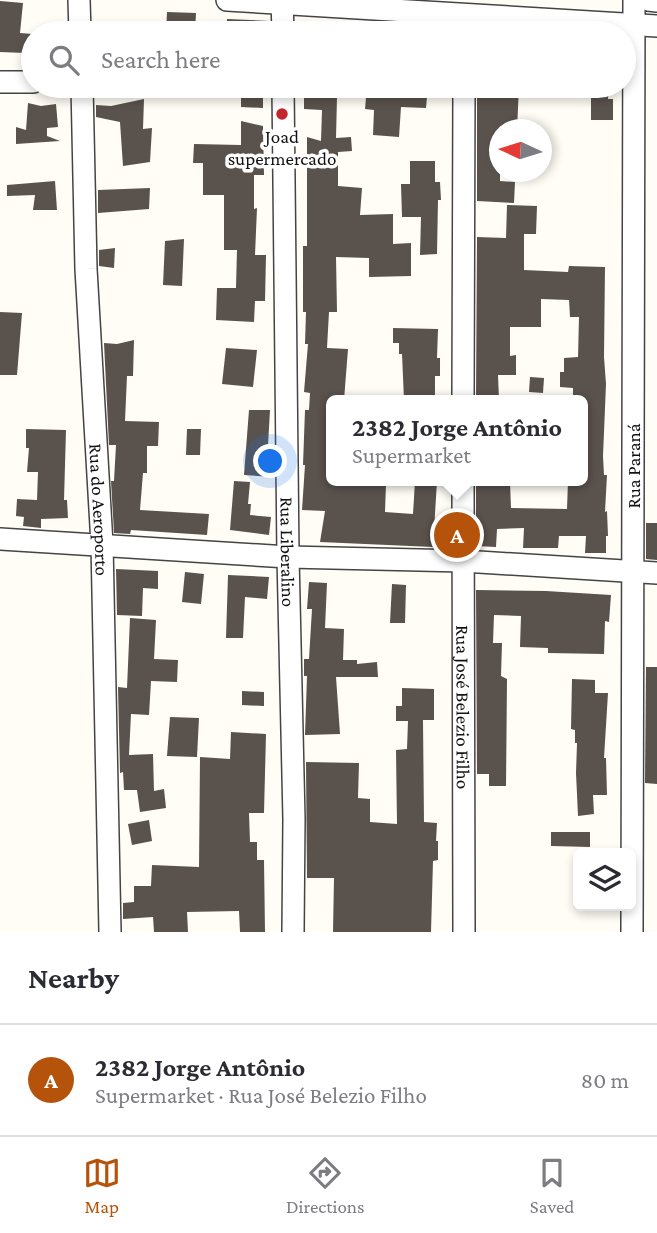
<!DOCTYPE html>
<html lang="en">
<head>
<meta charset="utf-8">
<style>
	:root { --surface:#fff; --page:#f7f7f7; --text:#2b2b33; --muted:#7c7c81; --line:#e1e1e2; --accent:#b45309 }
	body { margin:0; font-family:"Crimson Pro",serif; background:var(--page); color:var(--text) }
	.controls { position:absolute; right:21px; bottom:21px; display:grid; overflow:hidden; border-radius:10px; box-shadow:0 4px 10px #0003 }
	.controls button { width:63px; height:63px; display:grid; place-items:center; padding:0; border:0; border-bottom:2px solid var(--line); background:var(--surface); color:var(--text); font:35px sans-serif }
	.compass { position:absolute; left:489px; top:119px; width:63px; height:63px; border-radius:50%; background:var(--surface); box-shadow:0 4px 10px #0003; rotate:274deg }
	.you { position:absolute; left:271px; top:462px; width:24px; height:24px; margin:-18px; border:5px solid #fff; border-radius:50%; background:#1a73e8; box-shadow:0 0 0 10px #1a73e833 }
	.badge { display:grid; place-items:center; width:46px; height:46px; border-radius:50%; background:var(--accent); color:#fff; font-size:23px; font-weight:700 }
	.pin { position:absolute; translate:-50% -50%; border:4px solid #fff; box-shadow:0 2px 7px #0006 }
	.popup { position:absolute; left:326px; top:395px; width:262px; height:91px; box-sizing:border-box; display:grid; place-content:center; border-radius:10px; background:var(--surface); filter:drop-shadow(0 2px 5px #0005); font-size:23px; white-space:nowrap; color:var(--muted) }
	.popup b { font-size:26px; color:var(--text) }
	.popup::after { content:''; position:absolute; left:50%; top:100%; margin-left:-14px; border:14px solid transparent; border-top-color:var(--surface) }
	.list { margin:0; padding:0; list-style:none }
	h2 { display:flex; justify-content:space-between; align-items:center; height:91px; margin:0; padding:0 28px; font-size:30px }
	h2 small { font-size:23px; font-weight:400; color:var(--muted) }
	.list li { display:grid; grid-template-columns:46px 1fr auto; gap:21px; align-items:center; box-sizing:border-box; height:112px; padding:0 28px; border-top:2px solid var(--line) }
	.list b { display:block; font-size:26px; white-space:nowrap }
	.list p { margin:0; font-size:23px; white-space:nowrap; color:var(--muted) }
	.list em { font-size:23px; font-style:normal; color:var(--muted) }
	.icon { flex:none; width:38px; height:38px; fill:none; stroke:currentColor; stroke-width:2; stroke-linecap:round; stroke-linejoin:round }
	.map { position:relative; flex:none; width:657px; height:932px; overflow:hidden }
	.search { position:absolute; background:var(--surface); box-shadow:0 4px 10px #0003; left:21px; right:21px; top:21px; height:77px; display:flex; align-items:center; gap:18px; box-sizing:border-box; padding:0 24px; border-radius:38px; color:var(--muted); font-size:26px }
	.sheet { height:203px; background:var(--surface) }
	nav { display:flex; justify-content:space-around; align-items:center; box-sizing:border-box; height:98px; border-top:2px solid var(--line); background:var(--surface); font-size:19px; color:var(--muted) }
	nav a { display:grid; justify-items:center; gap:4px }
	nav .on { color:var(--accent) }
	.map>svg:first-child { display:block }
</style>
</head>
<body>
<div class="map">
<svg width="657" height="932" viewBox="0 0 657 932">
	<rect width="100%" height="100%" fill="#fffdf5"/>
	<g fill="#5a524d">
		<path d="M0 1 23 3 20 33 33 34V49L26 48 25 53 0 52Z"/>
		<path d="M167 12 196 13 195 33H166Z"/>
		<path d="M227 19 270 21V33H226Z"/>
		<path d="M241 86H263V108L241 107Z"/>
		<path d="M367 86H428L426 108 401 107 399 137 373 135 374 110 365 109Z"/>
		<path d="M477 86H519L517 130H500V181L515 182 514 203 477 201Z"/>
		<path d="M591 86H609L608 99H613V120H591Z"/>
		<path d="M304 95 337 97 336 138 351 137 352 151 338 152V186L362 188 360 215 393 214V244L411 243V276L369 277V258L336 257 337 312H329L327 348 348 349 344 400H331V484H386L385 512 413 514 415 481H437L433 547 320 542 325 511 302 510 305 465H303L305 410H309L310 393 304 392 308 344H305L306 312H303V246H307V137L321 141 322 110 304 109Z"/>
		<path d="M144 99 143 129 152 128 150 162 123 166 120 122 96 117V105L111 106Z"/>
		<path d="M28 103 41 106 56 104 58 127 47 128V136L60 141 16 144V127L26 130Z"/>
		<path d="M241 121 263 126 264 175H254V209L257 208 255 255H266L265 301H255L254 322 216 320 217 288H236L237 250H224V195H203V163H193L194 144 241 145Z"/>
		<path d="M410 161H435V182H440L441 200H438L437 254 420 255 421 217H402L401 184H410Z"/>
		<path d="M55 181 57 210H33L35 195 7 196V185Z"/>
		<path d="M150 188 149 209 98 213V190Z"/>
		<path d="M507 205 537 206 536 234H524V270L568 272 569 266 605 267 604 357 606 384 603 456 604 475H607L605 512 607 511 608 536H606V553H585L586 536H559L558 548H523L524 528 497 529 496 547 476 546V484L510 482 511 508 567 509 568 481H583V400H573V388L560 387V372H564V358L578 357 579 317H570L569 300 541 299V327H510V356L516 355V375H498L499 400H476L477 237 506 238Z"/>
		<path d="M184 239 182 286 163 285 165 241Z"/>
		<path d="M115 248 114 268 99 266V250Z"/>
		<path d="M0 312 22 313 17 375H0Z"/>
		<path d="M393 328 438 329 437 358H440V376H435V400H404L402 354H399V343H393Z"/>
		<path d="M134 340 133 376H127L125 421 159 422 158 446H147V473H143L140 510 209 514 207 535 131 530 130 534 114 533 111 481H114L116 445H109L104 343 117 344Z"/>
		<path d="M226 348 257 350 253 387 222 384Z"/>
		<path d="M530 377 544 378 543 393 529 392Z"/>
		<path d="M249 410H270L267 463 274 464V477L244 475Z"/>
		<path d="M26 429 66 430 64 500H67L68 518 41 519V528L23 526 24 517 16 516 17 499 37 500 38 472H27L29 448H26Z"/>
		<path d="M187 429H201L200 455H186Z"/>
		<path d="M234 481 250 482 248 504H251L250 515 271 517 269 535 230 530Z"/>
		<path d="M646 523H657V560L646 559Z"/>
		<path d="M116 569 158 571V589L143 588 142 616 117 615Z"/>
		<path d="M185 572 204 574 201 604 182 602Z"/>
		<path d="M228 575 269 577 267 599 245 597 243 638H226Z"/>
		<path d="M309 582 327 583 325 628 344 629 343 660H357V664L377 662 378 677H336L340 734 305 735 307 676H304V659H309L312 609H307Z"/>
		<path d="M392 584 406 585 405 623H390Z"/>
		<path d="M476 590 546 591 611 595 609 622 605 621 604 654 548 653V648L520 647 521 616 494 615 493 643H502L501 676 507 679 506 786H489V774H477Z"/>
		<path d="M130 618 156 620 154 659 178 660 177 682 151 681 149 715 131 714 129 755 153 754 154 791 164 789 166 808 140 812 137 790H124L123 772 120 773 118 687 127 688Z"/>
		<path d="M646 667H657V784L645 783Z"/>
		<path d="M572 679 595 680V693H608L604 758H606L607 795H593L594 814 578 816 576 773 577 743H575V730L571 729Z"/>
		<path d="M402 688 434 689V720H423L424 822 437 823 436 841H438V860L433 861 431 932H333L334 878H307L306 762 359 763 358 798 370 799V822L397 824 396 750 407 749 408 721H396V706H402Z"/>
		<path d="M242 691 264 692V706L242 705Z"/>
		<path d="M170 717 199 718 197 757 167 756Z"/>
		<path d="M231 732 266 734 264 813H249L250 842H257V860H264L265 932H240L239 911 187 912 188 932H154L153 917 123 919V903L134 902V886H151L152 865 199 867 200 757 230 759Z"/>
		<path d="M149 820 152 841 132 845 128 824Z"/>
		<path d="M551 832H590V847L551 846Z"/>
	</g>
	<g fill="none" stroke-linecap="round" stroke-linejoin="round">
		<defs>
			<g id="minor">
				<path d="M79 0 80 33"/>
				<path d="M227 0 657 26"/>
				<path d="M282 0 283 33"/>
				<path d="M648 0 657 1"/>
				<path d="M0 82H33"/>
				<path id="s1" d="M82 86 86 269 102 544 110 932"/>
				<path id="s2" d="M283 86 288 557 294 819 293 932"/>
				<path d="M463 400 464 86"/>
				<path id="s3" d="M463 481 464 932"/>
				<path d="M0 539 288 557 463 561 657 573"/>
				<path id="s4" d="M632 932 634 0"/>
			</g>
		</defs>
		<use href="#minor" stroke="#444" stroke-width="24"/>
		<use href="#minor" stroke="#fff" stroke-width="21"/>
	</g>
	<circle fill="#c4262e" stroke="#fff" stroke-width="2.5" cx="282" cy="114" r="7"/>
	<g text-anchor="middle" stroke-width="7" stroke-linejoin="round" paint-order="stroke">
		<g font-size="19" fill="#111" stroke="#fff">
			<text x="282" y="143">Joad<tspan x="282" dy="22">supermercado</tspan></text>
		</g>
		<g font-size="19" fill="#111" stroke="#fff">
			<text dy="7" stroke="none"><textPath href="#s4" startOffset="466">Rua Paraná</textPath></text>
			<text dy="7" stroke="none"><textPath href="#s1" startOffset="424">Rua do Aeroporto</textPath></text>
			<text dy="7" stroke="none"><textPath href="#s2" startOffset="466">Rua Liberalino</textPath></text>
			<text dy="7" stroke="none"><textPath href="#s3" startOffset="226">Rua José Belezio Filho</textPath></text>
		</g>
	</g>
</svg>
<div class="controls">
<button><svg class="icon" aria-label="layers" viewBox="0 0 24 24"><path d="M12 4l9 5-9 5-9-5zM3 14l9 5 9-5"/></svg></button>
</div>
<svg class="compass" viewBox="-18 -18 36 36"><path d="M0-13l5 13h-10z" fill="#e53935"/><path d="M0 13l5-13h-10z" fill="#7c7c81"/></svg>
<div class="you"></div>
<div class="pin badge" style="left:457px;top:535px">A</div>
<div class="popup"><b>2382 Jorge Antônio</b>Supermarket</div>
<div class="search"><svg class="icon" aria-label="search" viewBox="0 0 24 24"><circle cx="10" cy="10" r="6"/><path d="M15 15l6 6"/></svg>Search here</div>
</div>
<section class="sheet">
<h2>Nearby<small></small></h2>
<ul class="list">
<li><span class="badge">A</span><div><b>2382 Jorge Antônio</b><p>Supermarket · Rua José Belezio Filho</p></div><em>80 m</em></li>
</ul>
</section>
<nav>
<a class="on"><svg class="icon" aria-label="map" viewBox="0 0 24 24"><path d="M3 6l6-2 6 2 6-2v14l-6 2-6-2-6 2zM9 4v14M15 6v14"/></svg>Map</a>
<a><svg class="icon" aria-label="directions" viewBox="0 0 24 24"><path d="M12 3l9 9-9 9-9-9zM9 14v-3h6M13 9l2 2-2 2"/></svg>Directions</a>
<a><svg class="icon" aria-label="saved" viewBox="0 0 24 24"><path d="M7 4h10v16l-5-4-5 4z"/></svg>Saved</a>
</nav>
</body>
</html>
